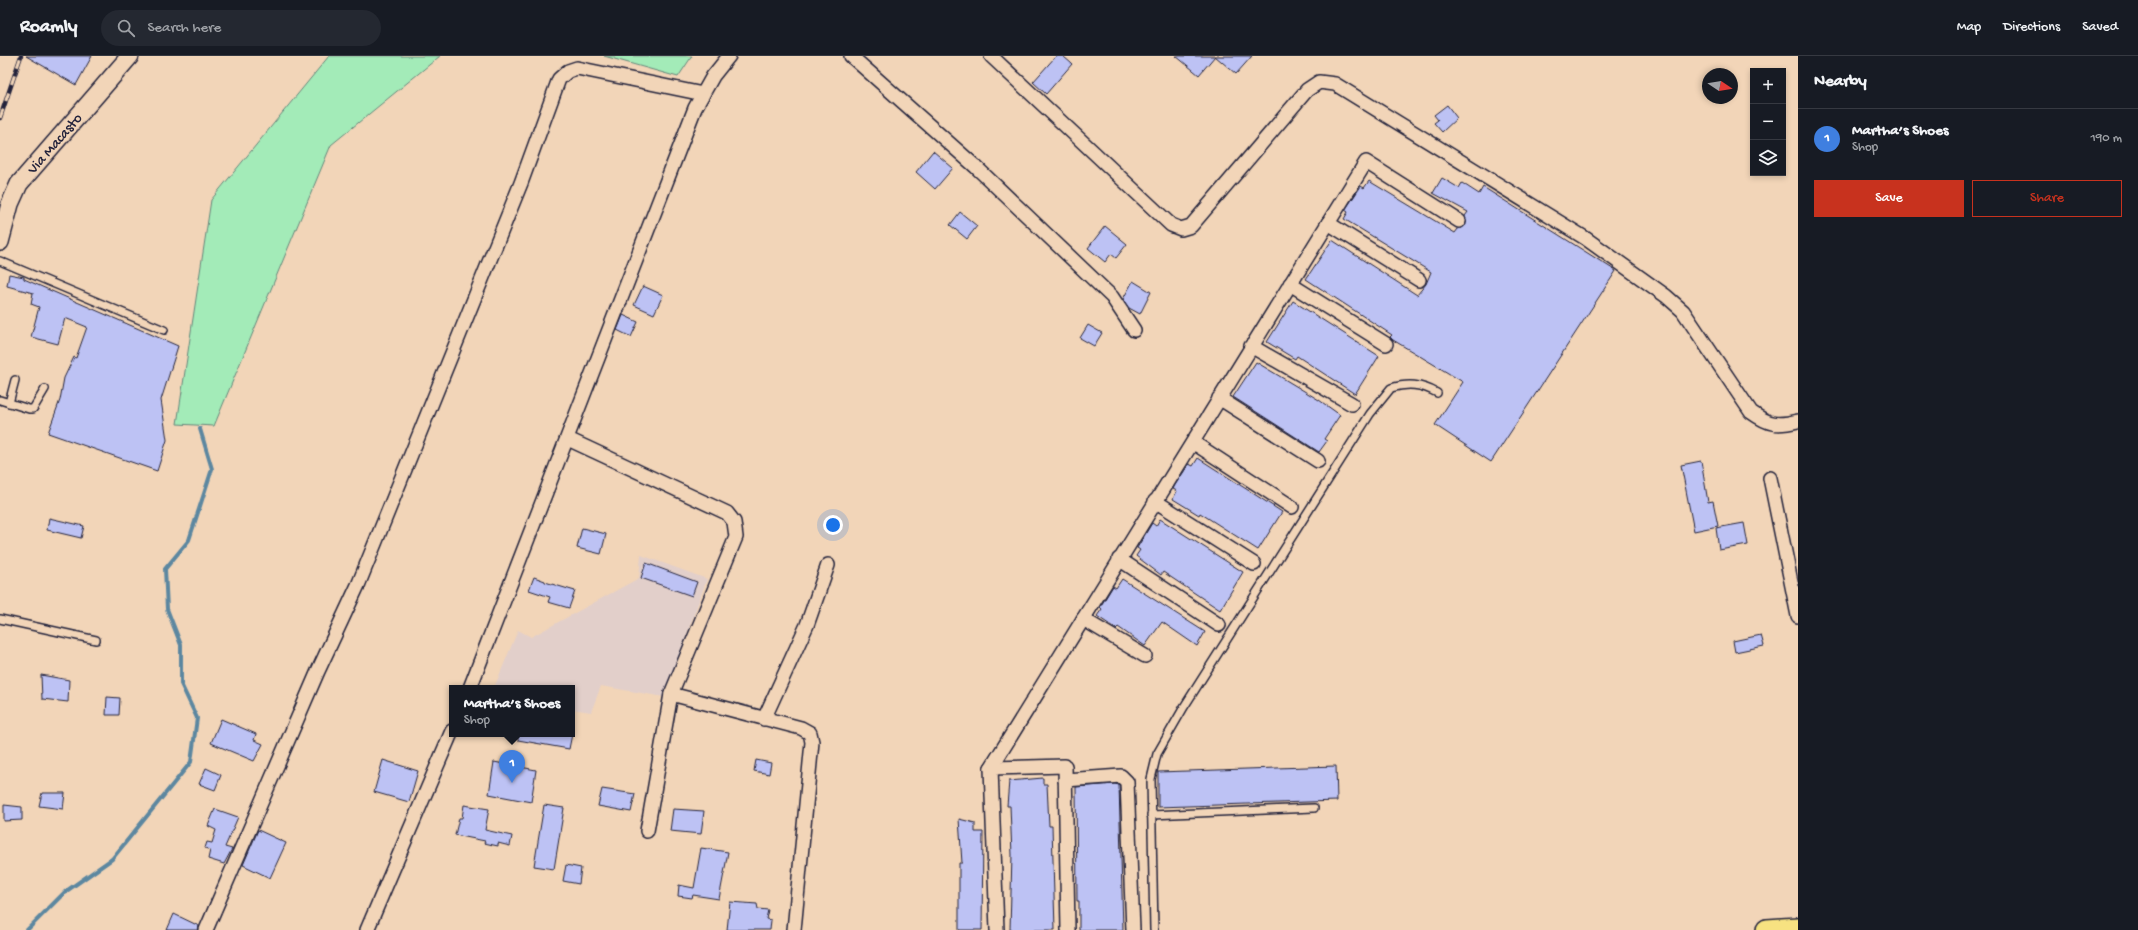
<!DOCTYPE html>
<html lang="en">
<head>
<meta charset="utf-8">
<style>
	:root { --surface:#171b24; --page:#242831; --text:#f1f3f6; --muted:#9ea1a6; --line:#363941; --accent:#c8321e }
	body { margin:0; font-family:"Gochi Hand",sans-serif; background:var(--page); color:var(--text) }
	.controls { position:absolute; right:12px; top:12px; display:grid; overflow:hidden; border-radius:0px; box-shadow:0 2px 6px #0003 }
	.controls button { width:36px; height:36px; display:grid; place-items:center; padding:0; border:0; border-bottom:1px solid var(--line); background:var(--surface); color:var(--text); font:20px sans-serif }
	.compass { position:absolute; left:1702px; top:12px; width:36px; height:36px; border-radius:50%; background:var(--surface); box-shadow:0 2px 6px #0003; rotate:102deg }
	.you { position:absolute; left:833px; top:469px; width:14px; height:14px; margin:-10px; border:3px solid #fff; border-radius:50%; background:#1a73e8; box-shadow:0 0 0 6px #1a73e833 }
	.badge { display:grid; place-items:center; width:26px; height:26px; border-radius:50%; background:var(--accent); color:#fff; font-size:13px; font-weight:700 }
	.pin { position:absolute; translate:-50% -33px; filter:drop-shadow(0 1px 2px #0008) }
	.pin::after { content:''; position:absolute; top:21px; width:14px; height:12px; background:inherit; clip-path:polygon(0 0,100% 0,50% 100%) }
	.popup { position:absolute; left:449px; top:629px; width:126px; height:52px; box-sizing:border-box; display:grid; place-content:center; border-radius:0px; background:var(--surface); filter:drop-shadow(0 1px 3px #0005); font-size:13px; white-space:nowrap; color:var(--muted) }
	.popup b { font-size:15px; color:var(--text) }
	.popup::after { content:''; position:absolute; left:50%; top:100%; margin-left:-8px; border:8px solid transparent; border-top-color:var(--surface) }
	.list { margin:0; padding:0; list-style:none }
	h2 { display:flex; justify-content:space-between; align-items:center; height:52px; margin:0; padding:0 16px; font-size:17px }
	h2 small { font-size:13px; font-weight:400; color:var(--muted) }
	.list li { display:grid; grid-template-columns:26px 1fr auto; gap:12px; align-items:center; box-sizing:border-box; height:60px; padding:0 16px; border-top:1px solid var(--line) }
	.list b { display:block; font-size:15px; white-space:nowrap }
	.list p { margin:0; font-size:13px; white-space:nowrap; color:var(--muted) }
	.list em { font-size:13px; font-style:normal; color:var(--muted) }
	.actions { display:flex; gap:8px; padding:12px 16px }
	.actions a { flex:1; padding:9px 0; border:1px solid var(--accent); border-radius:0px; text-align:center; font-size:14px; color:var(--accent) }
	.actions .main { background:var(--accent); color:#fff }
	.icon { flex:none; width:22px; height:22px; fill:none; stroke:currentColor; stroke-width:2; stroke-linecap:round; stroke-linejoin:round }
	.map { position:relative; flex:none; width:1798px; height:874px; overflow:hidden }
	header { display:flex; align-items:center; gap:24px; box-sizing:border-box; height:56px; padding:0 20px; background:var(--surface); border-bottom:1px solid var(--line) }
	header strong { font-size:19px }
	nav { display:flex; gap:22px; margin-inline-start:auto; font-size:14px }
	.search { width:280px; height:36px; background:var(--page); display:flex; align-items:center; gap:10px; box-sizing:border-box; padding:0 14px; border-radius:22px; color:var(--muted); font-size:15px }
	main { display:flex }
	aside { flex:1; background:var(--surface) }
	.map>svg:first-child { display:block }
</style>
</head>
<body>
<header>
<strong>Roamly</strong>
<div class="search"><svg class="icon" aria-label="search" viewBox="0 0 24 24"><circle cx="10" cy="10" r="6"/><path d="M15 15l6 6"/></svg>Search here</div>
<nav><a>Map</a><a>Directions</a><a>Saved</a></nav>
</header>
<main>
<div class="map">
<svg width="1798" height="874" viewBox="0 0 1798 874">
	<rect width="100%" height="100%" fill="#f2d5b8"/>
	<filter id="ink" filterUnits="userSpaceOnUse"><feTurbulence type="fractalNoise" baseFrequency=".025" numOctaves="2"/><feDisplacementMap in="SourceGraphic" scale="8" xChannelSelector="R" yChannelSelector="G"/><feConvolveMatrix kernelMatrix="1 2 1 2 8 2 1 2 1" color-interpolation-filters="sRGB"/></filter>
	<g filter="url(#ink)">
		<path fill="#e2cfca" d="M641 499 707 523 664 641 601 630 591 656 572 653V632H494L518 574 531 581 639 522Z"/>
		<g fill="#a3ebb8" stroke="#62867a">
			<path d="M329 0H440L331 89 214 370 177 368 211 144Z"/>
			<path d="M604 0H692L678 21Z"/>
		</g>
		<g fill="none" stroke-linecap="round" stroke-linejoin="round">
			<path stroke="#5c87a0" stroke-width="4" d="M27 874 65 836 112 803 191 706 197 662 181 628V589L167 553 165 513 189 484 212 413 200 373"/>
		</g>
		<g fill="#bdc2f4" stroke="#22223b">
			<path d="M26 0H92L76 29Z"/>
			<path d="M1056 0H1063L1072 8 1046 38 1033 26Z"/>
			<path d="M1176 0H1215L1199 19Z"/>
			<path d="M1215 0H1252L1236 18Z"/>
			<path d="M1447 49 1457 62 1442 76 1434 67 1438 64 1434 59Z"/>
			<path d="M933 95 953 112 935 133 916 116Z"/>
			<path d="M1442 122 1459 132 1462 127 1479 138 1483 131 1616 215 1491 406 1435 369 1463 326 1393 284 1390 281 1392 279 1306 223 1332 184 1417 239 1426 228 1431 216 1344 163 1348 156 1345 154 1361 130 1364 132 1369 125 1455 177 1458 173 1466 169 1465 160 1468 156 1433 137Z"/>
			<path d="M960 156 977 170 967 183 950 169Z"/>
			<path d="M1105 170 1127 188 1116 202 1111 198 1105 206 1088 192Z"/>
			<path d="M9 218 24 221V223L178 290 161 344 167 384 157 415 48 377 60 344 64 322 74 301 76 302 87 271 65 262 58 288 31 281 39 251 31 248 33 237 7 230Z"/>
			<path d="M1133 225 1151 236 1140 258 1129 252 1123 243Z"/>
			<path d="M643 230 663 239 654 258 634 249Z"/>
			<path d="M1293 245 1379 300 1355 338 1297 300 1295 303 1267 286Z"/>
			<path d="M623 259 638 266 631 281 617 274Z"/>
			<path d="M1088 269 1102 277 1094 290 1080 282Z"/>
			<path d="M1256 306 1319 344 1340 359 1324 383 1327 385 1319 396 1233 341Z"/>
			<path d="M1198 402 1282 456 1258 494 1200 457 1199 459 1173 443 1177 435 1173 433 1175 429 1189 408 1193 410Z"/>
			<path d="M1701 405 1708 446 1713 445 1718 470 1694 475 1681 409Z"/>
			<path d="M49 462 84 470 81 482 47 474Z"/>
			<path d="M1160 463 1243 516 1220 554 1163 516 1161 519 1136 500 1140 494 1137 492 1152 467 1156 470Z"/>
			<path d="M1744 467 1748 489 1719 494 1716 472Z"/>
			<path d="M582 472 606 478 601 498 577 492Z"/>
			<path d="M646 507 697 526 692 540 641 522Z"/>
			<path d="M534 521 545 525V526L575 535 569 552 548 546 550 541 529 534Z"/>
			<path d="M1122 523 1205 576 1197 590 1162 566 1145 590 1118 571 1116 573 1097 560 1102 553 1100 551 1113 530 1116 532Z"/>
			<path d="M1761 579 1764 590 1735 596 1733 585Z"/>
			<path d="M41 619 69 624 68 646 42 643Z"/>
			<path d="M107 641 120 642 119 659H106Z"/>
			<path d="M221 663 256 678 254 684 263 688 254 705 211 687Z"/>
			<path d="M518 678H572L569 693 518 684Z"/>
			<path d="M383 704 418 715 409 746 374 736Z"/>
			<path d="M756 704 771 707 769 718 754 715Z"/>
			<path d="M494 706 536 714 531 746 489 738Z"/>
			<path d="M1336 710 1337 745 1158 751V716Z"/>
			<path d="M206 712 221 719 215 734 199 728Z"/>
			<path d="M1043 722V728H1047L1049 770H1052L1055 874H1010L1012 799 1010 750H1007L1009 725Z"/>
			<path d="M1115 728 1119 729 1123 874H1079V845H1077L1076 731Z"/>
			<path d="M602 733 635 738 631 756 598 750Z"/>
			<path d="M42 737H65L63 753 39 750Z"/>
			<path d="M4 749 22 751V764L4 765Z"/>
			<path d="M464 749 489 753 485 774 512 780 510 790 498 787V790L484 787 485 785 455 779 459 762H462Z"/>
			<path d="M544 749 564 752 554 813 534 810Z"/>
			<path d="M215 753 238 761 225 791 232 793 224 808 208 803 210 794 205 792 207 786 212 787 216 774 208 770Z"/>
			<path d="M673 753 704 755 701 778 670 775Z"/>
			<path d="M959 763 975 767V776H983L982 874H959V807H962Z"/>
			<path d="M258 774 286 787 270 822 243 809Z"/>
			<path d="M701 792 728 796 719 843 693 839 692 842 678 840 679 829 694 832Z"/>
			<path d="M566 809 581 812 579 828 563 825Z"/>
			<path d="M730 846 757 848 758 853 768 854 766 863 771 864 770 874H727Z"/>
			<path d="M174 858 199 870 198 874H167Z"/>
		</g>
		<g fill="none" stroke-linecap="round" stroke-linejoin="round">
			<defs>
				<g id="service">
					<path d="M0 205 164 274"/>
					<path d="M0 344 29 353H33L45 333"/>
					<path d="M9 347 15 324"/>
					<path d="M0 563 96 584"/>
					<path d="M1151 759 1314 752"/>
					<path d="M1154 874 1151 723 1157 698 1184 651 1370 358 1391 332C1408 327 1421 328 1437 337"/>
				</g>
				<g id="minor">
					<path d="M851 0 976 111 1112 241 1134 274"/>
					<path d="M991 0 1171 169 1181 173 1191 170 1307 34 1319 26 1335 28 1585 182 1666 240 1683 255 1751 356C1769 369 1777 370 1798 365"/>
					<path d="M1328 167 1419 224"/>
					<path d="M1290 228 1386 288"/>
					<path d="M1251 290 1352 348"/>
					<path d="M1219 342 1318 405"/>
					<path d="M568 383 727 457 734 466 736 481 671 638 801 672 810 677 812 686 794 874"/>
					<path d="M1194 387 1292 451"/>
					<path d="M1770 422 1798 560"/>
					<path d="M1155 445 1254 508"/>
					<path d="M1119 503 1219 569"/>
					<path d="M1083 563 1145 600"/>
					<path d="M470 632 695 52 713 20 729 0"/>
					<path d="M764 663 807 569 828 509"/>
					<path d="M991 712 1065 710 1068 874"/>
					<path d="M1065 724 1121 720 1127 726 1133 874"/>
					<path d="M647 775 671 638"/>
					<path d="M206 874 318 615 359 527 521 127 559 23 568 15 577 12 703 38"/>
					<path d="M367 874 452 675"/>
					<path d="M997 874 991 712 1366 106 1459 165"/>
				</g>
				<path id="tertiary" d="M0 186 10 148 19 128 130 0"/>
				<path id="primary" d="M1767 874 1798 872"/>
			</defs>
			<use href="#service" stroke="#22223b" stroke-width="10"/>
			<use href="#minor" stroke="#22223b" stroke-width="16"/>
			<use href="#tertiary" stroke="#22223b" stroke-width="20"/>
			<use href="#primary" stroke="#22223b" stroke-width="24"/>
			<use href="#service" stroke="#f2d5b8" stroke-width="7"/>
			<use href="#minor" stroke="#f2d5b8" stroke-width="13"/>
			<use href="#tertiary" stroke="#f2d5b8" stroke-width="17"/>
			<use href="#primary" stroke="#f7e281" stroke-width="21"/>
			<defs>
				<path id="rail" d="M0 62 21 0"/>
			</defs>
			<use href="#rail" stroke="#22223b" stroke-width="4.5"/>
			<use href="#rail" stroke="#f2d5b8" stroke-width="3" stroke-dasharray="9" stroke-linecap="butt"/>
		</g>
	</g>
	<g text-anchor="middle" stroke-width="4" stroke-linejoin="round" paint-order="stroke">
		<g font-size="15" fill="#22223b" stroke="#f2d5b8">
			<text transform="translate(54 87) rotate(-49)" y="5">Via Macasto</text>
		</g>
	</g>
</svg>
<div class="controls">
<button>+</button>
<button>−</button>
<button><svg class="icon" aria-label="layers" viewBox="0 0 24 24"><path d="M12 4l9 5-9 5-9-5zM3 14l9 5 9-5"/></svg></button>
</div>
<svg class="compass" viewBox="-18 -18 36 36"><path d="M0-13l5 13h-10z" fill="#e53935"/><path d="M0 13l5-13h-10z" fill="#9ea1a6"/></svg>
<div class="you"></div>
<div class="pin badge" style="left:512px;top:727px;background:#3f7fe0">1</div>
<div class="popup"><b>Martha’s Shoes</b>Shop</div>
</div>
<aside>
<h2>Nearby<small></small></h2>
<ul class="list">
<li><span class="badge" style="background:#3f7fe0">1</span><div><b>Martha’s Shoes</b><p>Shop</p></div><em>190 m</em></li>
</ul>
<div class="actions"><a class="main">Save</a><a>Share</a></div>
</aside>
</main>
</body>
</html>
